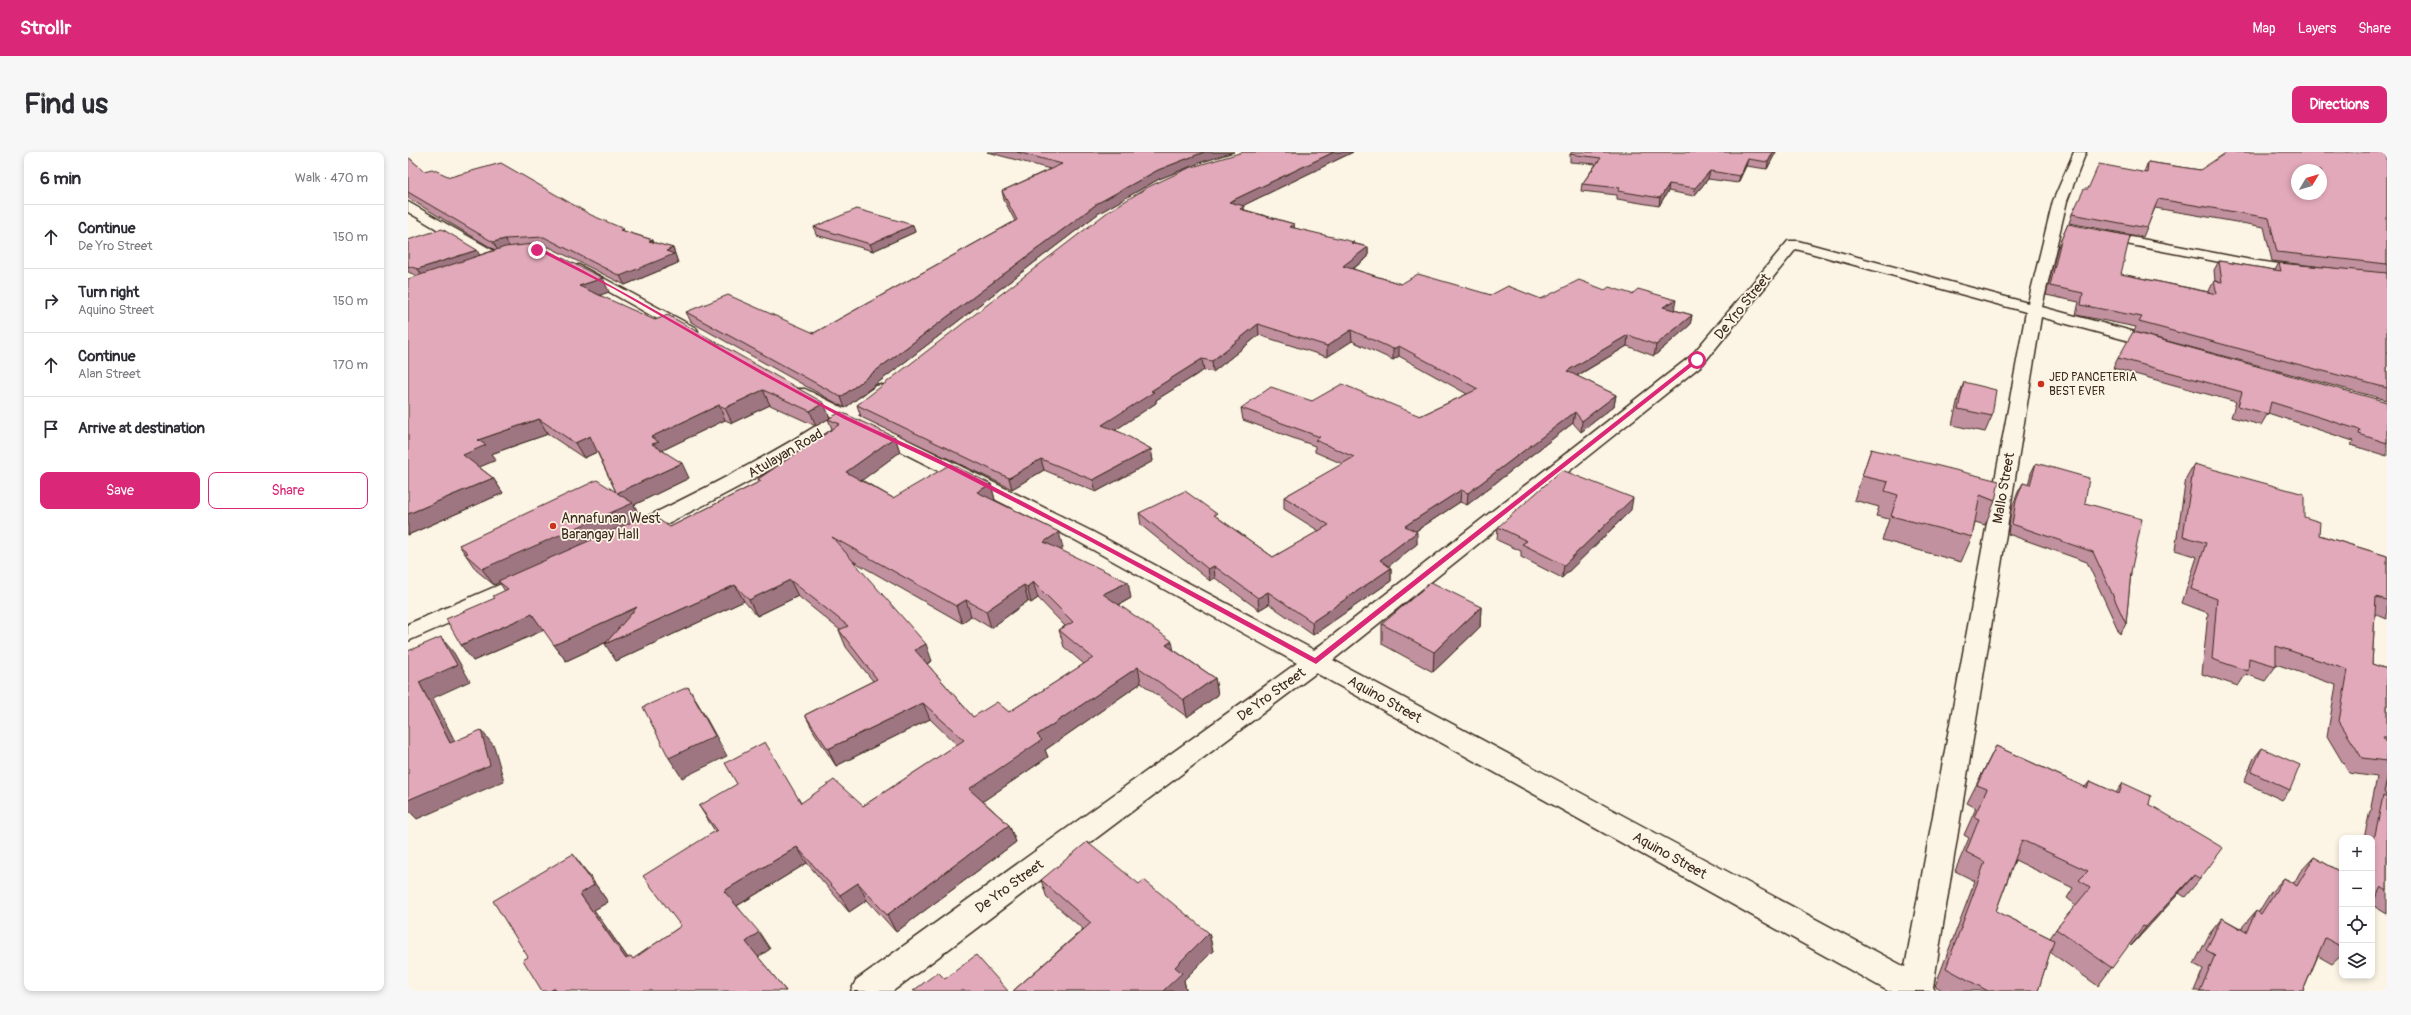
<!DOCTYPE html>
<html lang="en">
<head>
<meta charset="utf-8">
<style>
	:root { --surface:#fff; --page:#f7f7f7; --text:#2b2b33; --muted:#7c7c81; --line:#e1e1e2; --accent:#db2777 }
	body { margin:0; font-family:Pangolin,sans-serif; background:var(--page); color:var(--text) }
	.controls { position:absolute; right:12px; bottom:12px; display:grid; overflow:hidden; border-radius:8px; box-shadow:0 2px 6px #0003 }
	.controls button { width:36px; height:36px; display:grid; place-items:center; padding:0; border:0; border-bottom:1px solid var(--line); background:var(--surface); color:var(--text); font:20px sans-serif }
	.compass { position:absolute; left:1883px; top:12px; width:36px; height:36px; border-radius:50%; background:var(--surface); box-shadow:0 2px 6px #0003; rotate:52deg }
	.stop { position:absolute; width:12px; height:12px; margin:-9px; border:3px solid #db2777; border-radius:50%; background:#fff }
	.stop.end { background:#db2777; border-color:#fff; box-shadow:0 1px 4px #0008 }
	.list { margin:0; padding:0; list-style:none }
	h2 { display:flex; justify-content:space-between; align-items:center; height:52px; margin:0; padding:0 16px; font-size:17px }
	h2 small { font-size:13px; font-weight:400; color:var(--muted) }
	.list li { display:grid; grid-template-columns:26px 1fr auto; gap:12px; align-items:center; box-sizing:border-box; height:64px; padding:0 16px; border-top:1px solid var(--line) }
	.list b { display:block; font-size:15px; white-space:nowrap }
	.list p { margin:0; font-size:13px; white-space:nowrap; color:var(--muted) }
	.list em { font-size:13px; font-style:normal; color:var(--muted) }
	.actions { display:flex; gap:8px; padding:12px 16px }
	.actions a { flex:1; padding:9px 0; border:1px solid var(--accent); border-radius:8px; text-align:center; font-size:14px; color:var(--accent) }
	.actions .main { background:var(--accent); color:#fff }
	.icon { flex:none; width:22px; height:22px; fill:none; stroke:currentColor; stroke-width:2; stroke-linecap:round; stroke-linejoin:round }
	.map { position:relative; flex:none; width:1979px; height:839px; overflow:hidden; border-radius:8px }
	header { display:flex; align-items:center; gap:24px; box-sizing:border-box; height:56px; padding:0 20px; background:var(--accent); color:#fff }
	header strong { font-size:19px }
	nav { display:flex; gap:22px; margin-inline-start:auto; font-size:14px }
	.intro { display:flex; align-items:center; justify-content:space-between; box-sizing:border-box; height:96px; padding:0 24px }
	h1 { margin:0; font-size:28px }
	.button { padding:10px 18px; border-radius:8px; background:var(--accent); color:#fff; font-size:14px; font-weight:700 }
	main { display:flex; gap:24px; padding:0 24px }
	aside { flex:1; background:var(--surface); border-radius:8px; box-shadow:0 2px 6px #0003 }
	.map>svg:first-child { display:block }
</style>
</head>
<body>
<header>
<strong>Strollr</strong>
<nav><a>Map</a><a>Layers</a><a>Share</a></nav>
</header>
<div class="intro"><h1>Find us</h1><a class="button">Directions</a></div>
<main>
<aside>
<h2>6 min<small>Walk · 470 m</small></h2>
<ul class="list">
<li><svg class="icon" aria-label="ahead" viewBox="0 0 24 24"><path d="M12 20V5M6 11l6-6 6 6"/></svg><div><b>Continue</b><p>De Yro Street</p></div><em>150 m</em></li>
<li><svg class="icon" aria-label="right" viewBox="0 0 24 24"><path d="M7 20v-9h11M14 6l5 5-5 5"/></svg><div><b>Turn right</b><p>Aquino Street</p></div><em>150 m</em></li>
<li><svg class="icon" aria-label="ahead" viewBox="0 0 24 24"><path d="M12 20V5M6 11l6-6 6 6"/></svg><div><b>Continue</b><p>Alan Street</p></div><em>170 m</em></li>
<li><svg class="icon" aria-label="arrive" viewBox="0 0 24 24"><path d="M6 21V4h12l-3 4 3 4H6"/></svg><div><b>Arrive at destination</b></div></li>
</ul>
<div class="actions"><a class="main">Save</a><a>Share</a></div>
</aside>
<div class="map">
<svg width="1979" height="839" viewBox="0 0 1979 839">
	<rect width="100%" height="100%" fill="#fcf5e5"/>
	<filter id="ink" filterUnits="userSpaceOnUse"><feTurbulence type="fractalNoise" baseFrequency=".025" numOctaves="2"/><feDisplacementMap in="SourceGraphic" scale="8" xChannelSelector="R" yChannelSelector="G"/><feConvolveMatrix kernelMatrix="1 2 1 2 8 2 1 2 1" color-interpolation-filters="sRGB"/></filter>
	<g filter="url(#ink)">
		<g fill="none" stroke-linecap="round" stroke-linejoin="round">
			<defs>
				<g id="street">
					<path d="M1666 0H1678L1659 49 1634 155 1757 188 1759 192 1757 196 1751 197 1633 165 1525 835 1527 839H1480L908 521 485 839H443L448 828 889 511 669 389 385 245 382 241 385 237H397L683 379 906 498 1283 204 1380 89H1390L1620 151 1645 49ZM1388 97 1618 160 1497 815 925 508 1295 212Z"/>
					<path d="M0 50 93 103 95 106 93 109H83L0 60Z"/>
					<path d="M1692 79 1843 108 1898 116 1905 120 1898 124 1843 116 1687 86 1685 83 1687 80Z"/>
					<path d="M171 113 288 176 290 179 288 182H276L166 120 164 117 166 114Z"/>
				</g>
				<g id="secondary">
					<path d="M474 233 480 234 483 238 480 242C402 300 317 343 230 386L223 387 216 386 212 381 216 376C303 334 389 291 468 234Z"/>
					<path d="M124 419 132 421 135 426 132 431 0 489V472Z"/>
				</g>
			</defs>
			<use href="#street" stroke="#3b2a1e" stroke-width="3"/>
			<use href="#secondary" stroke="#3b2a1e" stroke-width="3"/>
			<use href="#street" fill="#fcf5e5" fill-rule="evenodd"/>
			<use href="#secondary" fill="#fcf5e5" fill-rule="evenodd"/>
		</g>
		<g fill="#c291a0" stroke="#3b2a1e" fill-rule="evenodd">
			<path d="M579 0H826L794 10 751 27 691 61 437 256 283 170 278 160 406 181 607 69 596 48 594 39 642 17Z"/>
			<path d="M835 0H945L834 54 837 58 886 72V76L960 95V105L945 117 993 132 1083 143 1133 147 1197 138 1284 163 1282 173 1246 204 1219 194 1169 224 1208 243 1206 254 1173 280 1165 271 1059 353 1052 350 1008 379 1009 392 980 414 983 416V429L905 483 861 452 851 458 807 426 802 429 733 373 731 361 809 365 865 405 911 379 876 357V345L935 312 907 300V294L835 268 833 256 904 249 1012 264 1059 242 991 204 985 208 944 189 919 205 851 183 805 220 796 218 748 248V251L707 278 743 297 745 309 688 340 636 318 604 337 453 265 449 253Z"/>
			<path d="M1368 0 1359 17 1338 14 1330 31 1300 27 1286 44 1260 39 1251 54 1209 47V43L1173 39 1174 32 1188 12 1162 10V2Z"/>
			<path d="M1979 0V248L1726 180 1728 175 1668 163 1671 150 1638 143 1649 97 1660 72 1713 122 1801 140V139L1806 129H1807L1806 118 1811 109 1867 118 1871 111 1940 118 1864 109 1856 75 1794 64 1747 56 1735 85 1661 71 1664 62 1680 37 1736 20 1740 10 1792 18Z"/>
			<path d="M0 5 16 19 42 25 245 88 246 91 265 96 270 111 217 133 141 95H133L201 140 191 143 422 266 487 285 492 300 454 328 485 346 583 332 587 348 586 349 655 396 653 398 723 446 711 453 766 498 807 526 810 543 779 565 733 531 637 598 640 605 575 649 601 673 608 690 488 780 459 748 441 760 399 711 329 754 362 797 350 805 378 839 120 805 178 719 200 750 186 758 220 806 225 807 273 774 307 679 291 654 393 651 455 654 549 593 522 567 428 614 406 580 397 563 465 529 438 495 431 478H432L390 444 349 464 336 449 208 509 199 490 158 509 136 478 65 509 87 446 97 439 91 430 86 433 68 418 51 393 208 340 189 300 176 306 140 282 83 302 88 308 71 315 85 326 95 341 0 383 10 124 0 120V88L72 103 87 98 0 46ZM362 253 408 274 420 267 424 277 350 327 351 330 262 375 233 366 226 353 281 326 255 298 317 268 324 271ZM445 409 554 471 563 464 583 476 620 449 623 451 630 446 657 474 651 478 656 495 676 512 601 560 565 565 519 512 524 509Z"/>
			<path d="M505 73 507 80 465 99 408 83 406 75Z"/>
			<path d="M1710 206 1979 250V304L1943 293 1945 289 1860 261 1853 273 1823 265 1828 250 1705 216Z"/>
			<path d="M1556 230 1584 264 1577 280 1544 273 1550 246Z"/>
			<path d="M1463 297 1587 349 1577 373 1567 370 1564 385 1553 410 1474 388 1481 367 1468 364 1471 355 1446 348Z"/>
			<path d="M1628 311 1677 351 1723 420 1718 472 1712 482 1679 410 1600 382 1603 358 1610 340 1615 331 1620 333 1623 321Z"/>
			<path d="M1786 312 1896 365 1911 383 1979 404V467L1967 462 1964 512 1979 517V762L1964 753V686H1956L1962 659 1964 657 1963 655 1969 625 1941 621 1919 584 1928 533 1868 512V514L1857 529 1838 522 1830 534 1794 522 1800 461 1774 451 1789 405 1767 398 1778 326Z"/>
			<path d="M1223 358 1154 426 1113 405V399L1089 388 1090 375Z"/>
			<path d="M1073 455 1072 475 1025 520 974 492V472Z"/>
			<path d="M1588 594 1677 635 1682 629 1708 641 1715 631 1741 652 1792 727 1777 745 1771 741 1723 794 1721 792 1690 834 1642 800 1630 839H1536L1527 834 1567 729 1547 719 1561 686 1556 683 1568 656 1559 651ZM1607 708 1665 736 1659 746 1668 753 1648 777 1642 786 1588 759Z"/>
			<path d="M1854 596 1882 638 1874 648 1836 630 1846 606Z"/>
			<path d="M1906 705 1934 721V803L1924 812 1910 804 1895 839H1786L1795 817 1786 812 1802 781 1814 766 1834 777 1835 774 1848 759 1850 761 1863 740 1876 726 1886 731 1892 720Z"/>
			<path d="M633 728 731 732 801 781 805 799 776 828 778 838 777 839H605L675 777 639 746Z"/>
		</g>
		<g fill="#9e7682" stroke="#3b2a1e">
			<path d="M796 0H826L794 10 751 27 691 61 437 256 433 245 690 51 750 18Z"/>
			<path d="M926 0H945L822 60 821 50Z"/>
			<path d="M1365 0H1368L1359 17 1360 10Z"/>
			<path d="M1340 7 1338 14 1330 31 1332 24Z"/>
			<path d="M1302 19 1300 27 1286 44 1287 36Z"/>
			<path d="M1261 32 1260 39 1251 54 1252 46Z"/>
			<path d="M836 54 837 64 832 57Z"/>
			<path d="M886 72 887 82 882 75Z"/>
			<path d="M505 73 507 80 465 99 462 92Z"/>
			<path d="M97 87 102 96 90 99 85 90Z"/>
			<path d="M960 95V105L935 124V114Z"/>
			<path d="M265 96 270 111 217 133 212 124 258 99Z"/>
			<path d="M69 98 73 106 15 125 10 117Z"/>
			<path d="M195 126 201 140 178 148 171 134Z"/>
			<path d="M1268 148 1266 159 1255 155Z"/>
			<path d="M1284 163 1282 173 1246 204 1248 193Z"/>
			<path d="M850 172 851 183 805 220 804 209Z"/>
			<path d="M943 178 944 189 919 205V194Z"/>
			<path d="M1220 183 1219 194 1158 230 1159 219Z"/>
			<path d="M991 194V204L985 208V197Z"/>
			<path d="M794 207 796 218 748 248V251L697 285 694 273 743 239Z"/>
			<path d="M355 238 362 253 324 271 317 256Z"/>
			<path d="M1208 243 1206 254 1173 280 1174 269Z"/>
			<path d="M416 251 422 266 408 274 402 259Z"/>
			<path d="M311 253 317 268 255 298 258 305 244 292 243 285Z"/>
			<path d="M1167 260 1165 271 1059 353 1060 341Z"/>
			<path d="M131 267 140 282 83 302 88 308 65 318 55 303 70 288Z"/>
			<path d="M182 284 191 299 176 306 167 291Z"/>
			<path d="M487 285 492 300 445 335 438 320Z"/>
			<path d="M743 297 745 309 688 340 685 328Z"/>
			<path d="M633 307 636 318 604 337 601 326Z"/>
			<path d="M274 311 281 326 226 353 233 367 86 433 74 417 209 341Z"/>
			<path d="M85 326 95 341 0 383V362Z"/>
			<path d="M583 332 587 348 574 356 569 340Z"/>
			<path d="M1053 338 1052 350 997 386V374Z"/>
			<path d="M1225 346 1223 358 1154 426 1156 413Z"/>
			<path d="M651 380 655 396 641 406 636 390Z"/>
			<path d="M1009 380V392L972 421V408Z"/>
			<path d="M806 414 807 426 802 429 800 417Z"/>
			<path d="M983 416V429L905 483 904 470Z"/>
			<path d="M382 428 390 444 349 464 341 448Z"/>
			<path d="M625 430 630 446 623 451 619 435Z"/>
			<path d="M720 430 723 446 699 459 695 442Z"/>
			<path d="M327 433 336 449 208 509 197 492Z"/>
			<path d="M616 433 620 449 583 476 578 459Z"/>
			<path d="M860 440 861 452 851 458 850 446Z"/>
			<path d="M558 448 563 464 554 471 548 454Z"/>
			<path d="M229 455 239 471 158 509 146 493Z"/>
			<path d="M1073 455 1072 475 1025 520 1026 500Z"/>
			<path d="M124 462 136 478 65 509 53 493Z"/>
			<path d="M33 485 46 501 62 529 25 546 56 607 42 591 11 530Z"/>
			<path d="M764 489 767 505 758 493Z"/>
			<path d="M518 492 524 509 514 514 507 498Z"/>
			<path d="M730 515 733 531 637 598 640 605 568 654 561 637 629 583Z"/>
			<path d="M807 526 810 543 779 565 776 548Z"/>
			<path d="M280 535 292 555 319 604 274 626 261 606Z"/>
			<path d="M515 551 522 567 428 614 420 597Z"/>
			<path d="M73 578 86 594 96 629 9 667 0 658V648Z"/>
			<path d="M601 673 608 690 488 780 479 763Z"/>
			<path d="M389 695 399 711 327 755 316 739Z"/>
			<path d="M165 702 178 719 200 750 186 758 232 823 218 807 172 742Z"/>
			<path d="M1786 723 1771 741 1723 794 1738 775Z"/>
			<path d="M450 731 459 748 441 760 432 743Z"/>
			<path d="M351 780 362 797 349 806 338 790Z"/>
			<path d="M801 781 805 799 776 828 778 838 777 839H755L767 815Z"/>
			<path d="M147 836 151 839H142Z"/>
		</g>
		<g fill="#e2a9ba" stroke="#3b2a1e" fill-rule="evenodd">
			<path d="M609 0H796L750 18 690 51 433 245 278 160 320 143 406 181 609 68 594 39 654 12Z"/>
			<path d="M835 0H926L821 50 836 54 832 57 886 72 882 75 946 90 943 91 960 95 935 114 993 132 1010 122 1083 143 1100 134 1133 147 1171 128 1197 138 1201 135 1224 142 1230 137 1268 148 1255 155 1284 163 1248 193 1220 183 1159 219 1208 243 1174 269 1167 260 1060 341 1053 338 997 374 1009 380 972 408 983 416 904 470 860 440 850 446 806 414 800 417 731 361 777 339 809 362 806 363 865 405 921 373 876 345 946 305 907 288 912 285 833 256 863 235 904 249 934 232 1012 264 1070 237 991 194 985 197 943 178 919 194 850 172 804 209 794 207 743 239 746 240 694 273 714 281 743 297 685 328 633 307 601 326 449 253 701 59 740 35 781 16Z"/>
			<path d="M1164 0H1365L1360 10 1340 7 1332 24 1302 19 1287 36 1261 32 1252 46 1210 39 1212 36 1174 32 1193 6 1162 2Z"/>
			<path d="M1819 0H1979V112L1869 100 1861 66 1798 55 1750 47 1739 76 1664 62 1676 37H1680L1691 12 1739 21 1740 10 1792 18ZM1889 18H1913V42H1889Z"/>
			<path d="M0 5 16 19 24 17 42 25 93 11 183 63 216 77 212 78 245 88 241 89 265 96 258 99 266 102 212 124 136 85 97 87 85 90 0 40Z"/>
			<path d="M449 57 505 73 462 92 406 75Z"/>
			<path d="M1660 72 1722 84 1713 122 1809 142 1806 129 1814 130 1811 109 1873 119 1871 111 1979 121V236L1731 170 1734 165 1673 153 1675 141 1642 134 1653 88Z"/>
			<path d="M34 77 69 98 10 117 0 114V88Z"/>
			<path d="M126 92 195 126 171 134 247 168 260 163 416 251 402 259 355 238 317 256 311 253 243 285 251 290 244 292 274 311 209 341 225 351 74 417 57 402 60 401 51 393 189 328 208 340 182 284 167 291 131 267 70 288 78 293 55 303 85 326 0 362V127L97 95Z"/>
			<path d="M1725 180 1979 250V291L1951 282 1952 278 1863 250 1860 262 1830 254 1834 240 1710 206Z"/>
			<path d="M1556 230 1588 238 1584 264 1550 257Z"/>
			<path d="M433 260 487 285 438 320 485 346 543 312 583 332 569 340 651 380 636 390 720 430 695 442 764 489 758 493 807 526 776 548 730 515 629 583 634 588 561 637 601 673 479 763 450 731 432 743 389 695 316 739 351 780 338 790 378 839H149L147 836 142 839H134L115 808 120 805 85 749 165 702 186 733 172 742 218 807 223 804 225 807 273 774 235 724 309 678 291 654 329 632 317 611 357 590 393 651 426 628 455 654 556 588 515 551 420 597 397 563 469 527 431 478 440 474 382 428 341 448 327 433 197 492 229 455 146 493 124 462 53 493 38 467 87 446 85 444 100 437 90 429 242 362 262 375 353 329 350 327 432 272 420 267ZM424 385 548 454 558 448 578 459 616 433 619 435 625 430 665 470 651 478 685 506 601 560 589 550 565 565 507 498 518 492Z"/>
			<path d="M1463 297 1591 329 1587 349 1572 343 1564 385 1483 364 1490 343 1477 339 1480 330 1454 324Z"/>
			<path d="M1628 311 1681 326 1677 351 1734 367 1723 420 1718 472 1685 400 1604 372 1608 349 1615 331 1622 333Z"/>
			<path d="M1786 312 1896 342V365L1912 370 1911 383 1979 404V448L1968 445 1964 512 1979 517V585H1975L1979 591V609L1954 606 1931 569 1940 518 1868 494V514L1841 506 1840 519 1804 507 1809 447 1783 437 1798 391 1775 384Z"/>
			<path d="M1154 318 1225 346 1156 413 1114 392 1119 389 1090 375Z"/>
			<path d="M1023 430 1073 455 1026 500 974 472Z"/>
			<path d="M33 485 49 513 11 530 42 591 73 578 82 613 0 648V499Z"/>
			<path d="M280 535 307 584 261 606 235 555Z"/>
			<path d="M1588 594 1679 636 1682 629 1711 642 1715 631 1743 644 1741 652 1815 696 1792 727 1786 723 1738 775 1735 774 1704 816 1648 777 1682 736 1671 728 1680 719 1614 688 1588 759 1646 788 1630 839H1580L1538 816 1577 710 1558 700 1571 667 1566 665 1579 637 1569 633Z"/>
			<path d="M1854 596 1892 613 1882 638 1843 620Z"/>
			<path d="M1979 626V645L1976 640Z"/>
			<path d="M1975 644 1979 646V739L1973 735 1964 752V687L1967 683Z"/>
			<path d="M679 690 731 732 736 728 801 781 767 815 774 821 755 839H605L683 771 633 728Z"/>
			<path d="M1906 705 1934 721V795L1917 786 1895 839H1792L1807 803 1798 798 1814 766 1838 780 1848 759 1853 762 1876 726 1889 734Z"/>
			<path d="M568 803 600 839H505L530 820 537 827Z"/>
		</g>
	</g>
	<path fill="#db2777" d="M127 97 136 98C239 150 337 213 440 265 475 282 512 297 547 315 668 376 788 441 907 506L1287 207 1292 208 908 512 674 385 540 316 436 267 353 222 206 137Z"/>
	<g fill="#c8321e" stroke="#fcf5e5" stroke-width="1.5">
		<circle cx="1633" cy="232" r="4"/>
		<circle cx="145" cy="374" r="4"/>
	</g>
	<g text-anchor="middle" stroke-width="3.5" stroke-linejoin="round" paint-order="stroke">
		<g font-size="12" fill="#3b2a1e" stroke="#fcf5e5" text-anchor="start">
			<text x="1641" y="229">JED PANCETERIA<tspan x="1641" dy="14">BEST EVER</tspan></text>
		</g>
		<g font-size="14" fill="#3b2a1e" stroke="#fcf5e5">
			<text transform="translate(1334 154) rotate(-51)" y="5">De Yro Street</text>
			<text transform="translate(377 301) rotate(-30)" y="5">Atulayan Road</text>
			<text transform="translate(1595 336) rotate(-80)" y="5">Mallo Street</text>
			<text transform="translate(863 542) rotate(-36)" y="5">De Yro Street</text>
			<text transform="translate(977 547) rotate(29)" y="5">Aquino Street</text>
			<text transform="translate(1262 703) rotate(29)" y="5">Aquino Street</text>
			<text transform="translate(601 734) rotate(-36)" y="5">De Yro Street</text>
		</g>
		<g font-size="14" fill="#3b2a1e" stroke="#fcf5e5" text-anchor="start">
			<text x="153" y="371">Annafunan West<tspan x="153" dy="16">Barangay Hall</tspan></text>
		</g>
	</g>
</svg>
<div class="controls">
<button>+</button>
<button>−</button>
<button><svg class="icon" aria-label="locate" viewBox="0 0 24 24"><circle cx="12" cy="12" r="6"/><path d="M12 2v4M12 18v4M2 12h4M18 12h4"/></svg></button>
<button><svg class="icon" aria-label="layers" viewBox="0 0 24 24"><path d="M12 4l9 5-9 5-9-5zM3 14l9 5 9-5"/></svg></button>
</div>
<svg class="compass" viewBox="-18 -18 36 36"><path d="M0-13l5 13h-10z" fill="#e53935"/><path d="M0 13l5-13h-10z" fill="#7c7c81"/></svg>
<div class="stop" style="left:1289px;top:208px"></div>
<div class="stop end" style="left:129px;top:98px"></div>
</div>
</main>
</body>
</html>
